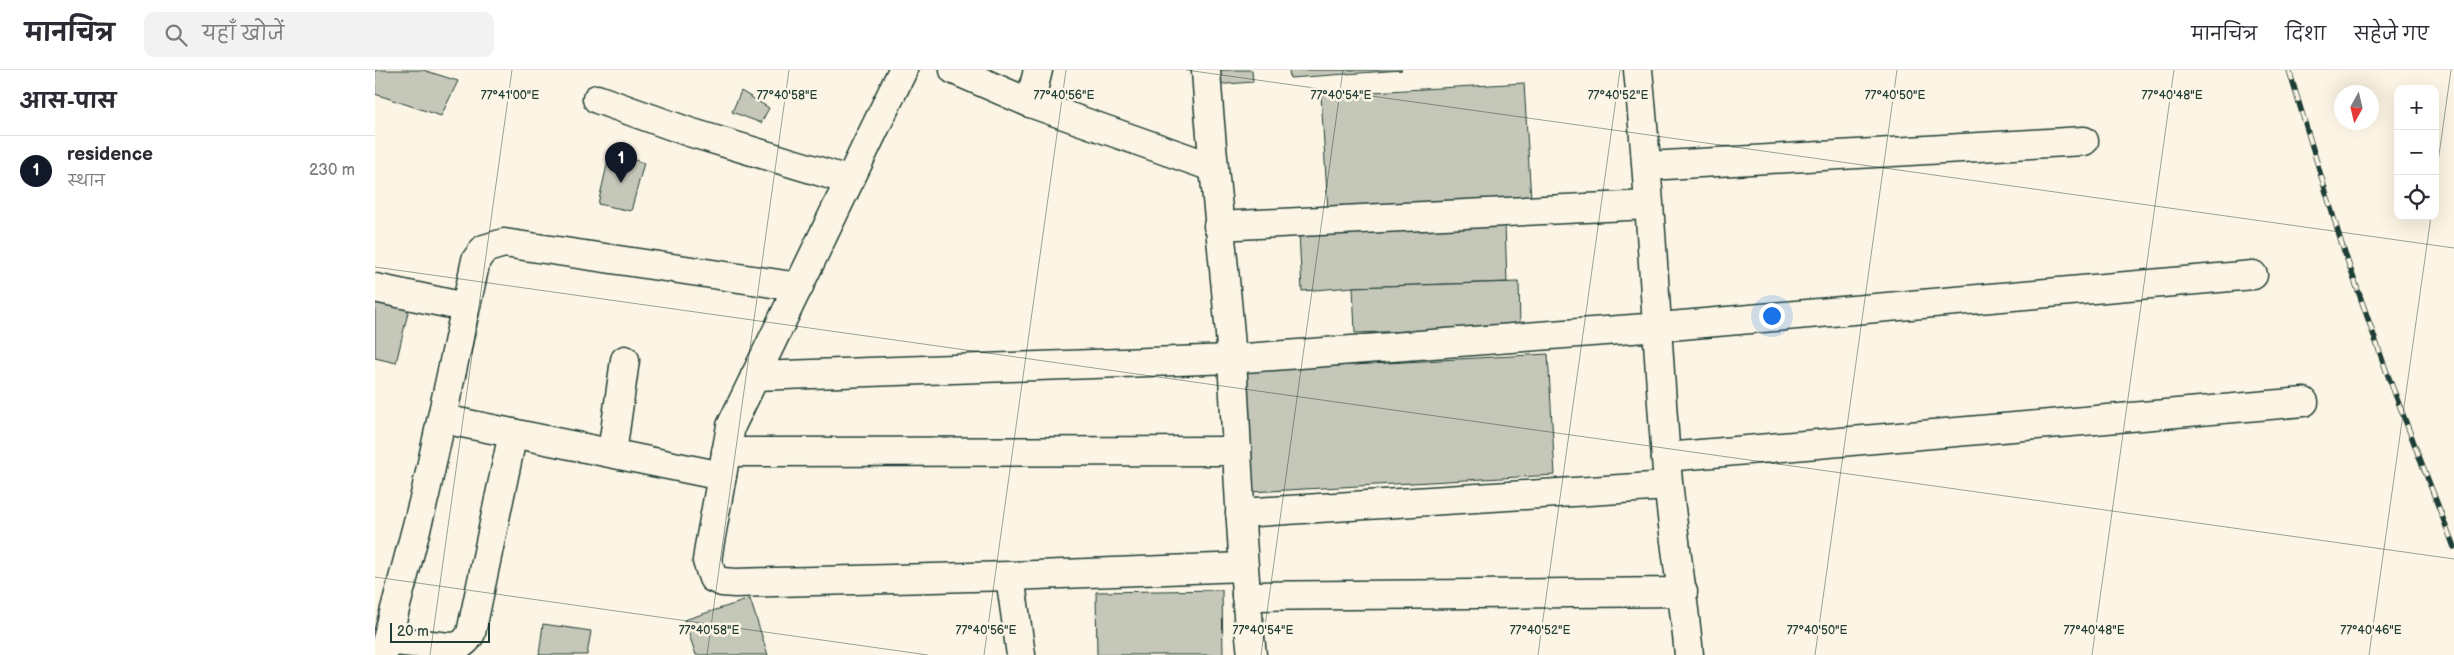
<!DOCTYPE html>
<html lang="hi">
<head>
<meta charset="utf-8">
<style>
	:root { --surface:#fff; --page:#f2f2f3; --text:#2b2b33; --muted:#7c7c81; --line:#e1e1e2; --accent:#111827 }
	body { margin:0; font-family:"Balsamiq Sans","Playpen Sans Deva",sans-serif; background:var(--page); color:var(--text) }
	.controls { position:absolute; right:15px; top:15px; display:grid; overflow:hidden; border-radius:10px; box-shadow:0 5px 20px #0002 }
	.controls button { width:45px; height:45px; display:grid; place-items:center; padding:0; border:0; border-bottom:1px solid var(--line); background:var(--surface); color:var(--text); font:25px sans-serif }
	.compass { position:absolute; left:1959px; top:15px; width:45px; height:45px; border-radius:50%; background:var(--surface); box-shadow:0 5px 20px #0002; rotate:188deg }
	.scale { position:absolute; left:15px; bottom:12px; width:100px; box-sizing:border-box; padding-left:5px; border:2px solid #1f3d34; border-top:0; font-size:14px; line-height:18px; white-space:nowrap; color:#1f3d34; -webkit-text-stroke:4px #fcf5e5; paint-order:stroke }
	.you { position:absolute; left:1396px; top:245px; width:18px; height:18px; margin:-12px; border:4px solid #fff; border-radius:50%; background:#1a73e8; box-shadow:0 0 0 8px #1a73e833 }
	.badge { display:grid; place-items:center; width:32px; height:32px; border-radius:50%; background:var(--accent); color:#fff; font-size:16px; font-weight:700 }
	.pin { position:absolute; translate:-50% -41px; filter:drop-shadow(0 1px 2px #0008) }
	.pin::after { content:''; position:absolute; top:26px; width:18px; height:15px; background:inherit; clip-path:polygon(0 0,100% 0,50% 100%) }
	.list { margin:0; padding:0; list-style:none }
	h2 { display:flex; justify-content:space-between; align-items:center; height:65px; margin:0; padding:0 20px; font-size:21px }
	h2 small { font-size:16px; font-weight:400; color:var(--muted) }
	.list li { display:grid; grid-template-columns:32px 1fr auto; gap:15px; align-items:center; box-sizing:border-box; height:70px; padding:0 20px; border-top:1px solid var(--line) }
	.list b { display:block; font-size:19px; white-space:nowrap }
	.list p { margin:0; font-size:16px; white-space:nowrap; color:var(--muted) }
	.list em { font-size:16px; font-style:normal; color:var(--muted) }
	.icon { flex:none; width:28px; height:28px; fill:none; stroke:currentColor; stroke-width:2; stroke-linecap:round; stroke-linejoin:round }
	.map { position:relative; flex:none; width:2079px; height:585px; overflow:hidden }
	header { display:flex; align-items:center; gap:30px; box-sizing:border-box; height:70px; padding:0 25px; background:var(--surface); border-bottom:1px solid var(--line) }
	header strong { font-size:24px }
	nav { display:flex; gap:28px; margin-inline-start:auto; font-size:18px }
	.search { width:350px; height:45px; background:var(--page); display:flex; align-items:center; gap:12px; box-sizing:border-box; padding:0 18px; border-radius:10px; color:var(--muted); font-size:19px }
	main { display:flex }
	aside { flex:1; background:var(--surface) }
	.map>svg:first-child { display:block }
</style>
</head>
<body>
<header>
<strong>मानचित्र</strong>
<div class="search"><svg class="icon" aria-label="search" viewBox="0 0 24 24"><circle cx="10" cy="10" r="6"/><path d="M15 15l6 6"/></svg>यहाँ खोजें</div>
<nav><a>मानचित्र</a><a>दिशा</a><a>सहेजे गए</a></nav>
</header>
<main>
<aside>
<h2>आस-पास<small></small></h2>
<ul class="list">
<li><span class="badge">1</span><div><b>residence</b><p>स्थान</p></div><em>230 m</em></li>
</ul>
</aside>
<div class="map">
<svg width="2079" height="585" viewBox="0 0 2079 585">
	<rect width="100%" height="100%" fill="#fcf5e5"/>
	<filter id="ink" filterUnits="userSpaceOnUse"><feTurbulence type="fractalNoise" baseFrequency=".02" numOctaves="2"/><feDisplacementMap in="SourceGraphic" scale="10" xChannelSelector="R" yChannelSelector="G"/><feConvolveMatrix kernelMatrix="1 2 1 2 8 2 1 2 1" color-interpolation-filters="sRGB"/></filter>
	<g filter="url(#ink)">
		<g fill="#c5c7b9" stroke="#1f3d34">
			<path d="M0 0H48L83 11 66 46 0 24Z"/>
			<path d="M837 0H877L878 12 839 15Z"/>
			<path d="M914 0H1027L915 8Z"/>
			<path d="M1149 13 1156 130 953 141 946 25Z"/>
			<path d="M366 21 394 38 386 53 357 42Z"/>
			<path d="M235 82 269 93 256 141 223 134Z"/>
			<path d="M1130 154 1132 212 978 217 927 221 924 163Z"/>
			<path d="M1144 212 1145 257 980 263 978 217Z"/>
			<path d="M0 225 35 234 21 293 0 288Z"/>
			<path d="M1173 284 1180 405 876 422 869 301Z"/>
			<path d="M847 520 848 585H722L721 522Z"/>
			<path d="M375 529 393 585H321L309 550Z"/>
			<path d="M168 554 216 561 212 585H164Z"/>
		</g>
		<g fill="none" stroke-linecap="round" stroke-linejoin="round">
			<defs>
				<g id="minor">
					<path d="M528 0 356 356 334 477 332 491 338 508 347 512 360 513 635 506 868 497"/>
					<path d="M579 0 655 33 837 97"/>
					<path d="M831 0C837 97 850 193 857 290 863 389 866 487 877 585"/>
					<path d="M1263 0C1276 129 1281 259 1291 389 1296 455 1308 520 1314 585"/>
					<path d="M222 29 314 62 473 110"/>
					<path d="M655 33 663 0"/>
					<path d="M1273 96 1709 71"/>
					<path d="M843 156 1273 135"/>
					<path d="M0 218 90 237"/>
					<path d="M380 306 857 289 1284 257 1878 205"/>
					<path d="M68 349 347 406"/>
					<path d="M351 382 862 381"/>
					<path d="M237 383 250 290"/>
					<path d="M1291 387 1929 332"/>
					<path d="M865 443 1293 416"/>
					<path d="M635 506 646 585"/>
					<path d="M871 526 1308 522"/>
					<path d="M12 570 74 577C85 577 91 573 96 563L138 363"/>
					<path d="M8 585 50 425 101 190 109 179 129 173 424 217"/>
				</g>
			</defs>
			<use href="#minor" stroke="#1f3d34" stroke-width="31"/>
			<use href="#minor" stroke="#fcf5e5" stroke-width="28"/>
			<defs>
				<path id="rail" d="M1914 0 1967 175 2012 303 2079 477"/>
			</defs>
			<use href="#rail" stroke="#1f3d34" stroke-width="5.5"/>
			<use href="#rail" stroke="#fcf5e5" stroke-width="4" stroke-dasharray="11" stroke-linecap="butt"/>
		</g>
	</g>
	<path fill="none" stroke="#1f3d34" stroke-width="1" stroke-opacity="0.45" d="M811 0 2079 178M2060 113 2076 0M0 197 2079 489M0 507 553 585M55 585 137 0M332 585 414 0M609 585 691 0M886 585 968 0M1163 585 1245 0M1440 585 1522 0M1717 585 1799 0M1994 585 2056 146"/>
	<g font-size="12" text-anchor="middle" fill="#1f3d34" stroke="#fcf5e5" stroke-width="5" stroke-linejoin="round" paint-order="stroke">
		<text x="135" y="29">77°41'00"E</text>
		<text x="412" y="29">77°40'58"E</text>
		<text x="689" y="29">77°40'56"E</text>
		<text x="966" y="29">77°40'54"E</text>
		<text x="1243" y="29">77°40'52"E</text>
		<text x="1520" y="29">77°40'50"E</text>
		<text x="1797" y="29">77°40'48"E</text>
		<text x="334" y="564">77°40'58"E</text>
		<text x="611" y="564">77°40'56"E</text>
		<text x="888" y="564">77°40'54"E</text>
		<text x="1165" y="564">77°40'52"E</text>
		<text x="1442" y="564">77°40'50"E</text>
		<text x="1719" y="564">77°40'48"E</text>
		<text x="1996" y="564">77°40'46"E</text>
	</g>
</svg>
<div class="controls">
<button>+</button>
<button>−</button>
<button><svg class="icon" aria-label="locate" viewBox="0 0 24 24"><circle cx="12" cy="12" r="6"/><path d="M12 2v4M12 18v4M2 12h4M18 12h4"/></svg></button>
</div>
<svg class="compass" viewBox="-18 -18 36 36"><path d="M0-13l5 13h-10z" fill="#e53935"/><path d="M0 13l5-13h-10z" fill="#7c7c81"/></svg>
<div class="scale">20 m</div>
<div class="you"></div>
<div class="pin badge" style="left:246px;top:113px">1</div>
</div>
</main>
</body>
</html>
